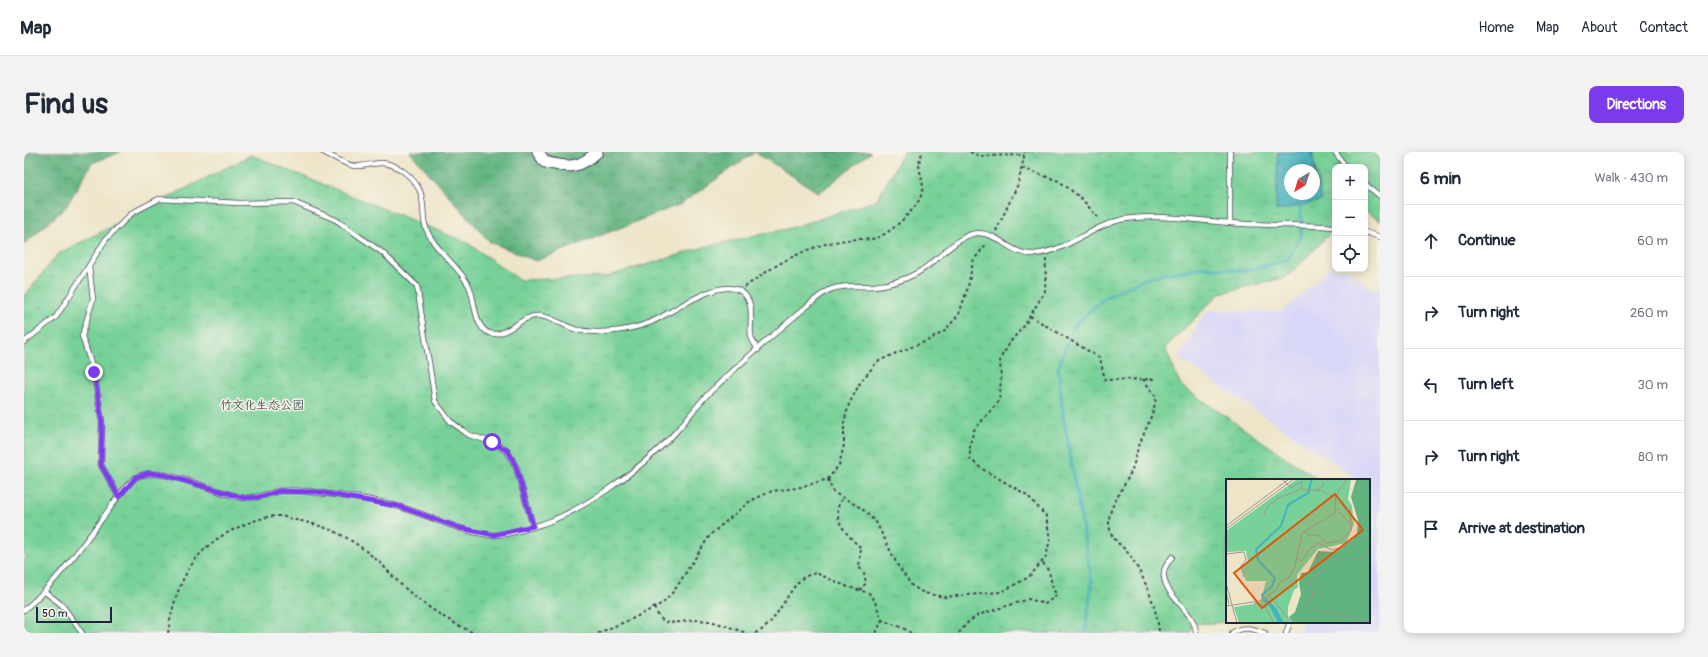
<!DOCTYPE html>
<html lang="en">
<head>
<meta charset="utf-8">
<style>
	:root { --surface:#fff; --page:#f2f2f3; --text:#1f2937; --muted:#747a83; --line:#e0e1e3; --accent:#7c3aed }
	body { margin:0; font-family:Pangolin,"LXGW WenKai TC",sans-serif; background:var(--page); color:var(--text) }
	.controls { position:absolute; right:12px; top:12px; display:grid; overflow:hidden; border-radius:8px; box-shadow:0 2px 10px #0003 }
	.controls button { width:36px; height:36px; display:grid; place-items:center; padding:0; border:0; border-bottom:1px solid var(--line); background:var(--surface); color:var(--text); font:20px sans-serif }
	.compass { position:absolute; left:1260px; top:12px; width:36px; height:36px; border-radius:50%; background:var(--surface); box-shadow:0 2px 10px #0003; rotate:218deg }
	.scale { position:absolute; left:12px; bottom:10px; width:76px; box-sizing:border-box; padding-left:4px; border:2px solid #22223b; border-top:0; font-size:11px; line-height:14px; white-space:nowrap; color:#22223b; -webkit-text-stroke:3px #f7f3e8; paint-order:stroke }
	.stop { position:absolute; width:12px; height:12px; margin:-9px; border:3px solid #7c3aed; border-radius:50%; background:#fff }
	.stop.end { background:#7c3aed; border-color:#fff; box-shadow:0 1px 4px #0008 }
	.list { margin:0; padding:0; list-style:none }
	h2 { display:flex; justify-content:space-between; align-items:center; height:52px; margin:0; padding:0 16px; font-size:17px }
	h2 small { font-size:13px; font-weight:400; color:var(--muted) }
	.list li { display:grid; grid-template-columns:26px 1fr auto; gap:12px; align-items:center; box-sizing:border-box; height:72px; padding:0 16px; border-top:1px solid var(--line) }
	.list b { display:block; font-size:15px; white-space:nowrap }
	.list em { font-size:13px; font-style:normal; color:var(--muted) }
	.icon { flex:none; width:22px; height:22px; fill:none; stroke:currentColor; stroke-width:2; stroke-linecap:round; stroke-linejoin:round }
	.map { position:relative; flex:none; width:1356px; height:481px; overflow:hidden; border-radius:8px }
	header { display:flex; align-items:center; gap:24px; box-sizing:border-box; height:56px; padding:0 20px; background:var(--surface); border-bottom:1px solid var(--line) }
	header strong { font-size:19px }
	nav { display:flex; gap:22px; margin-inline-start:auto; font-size:14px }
	.intro { display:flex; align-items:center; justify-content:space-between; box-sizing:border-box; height:96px; padding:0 24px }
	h1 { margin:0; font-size:28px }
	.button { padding:10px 18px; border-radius:8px; background:var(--accent); color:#fff; font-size:14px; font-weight:700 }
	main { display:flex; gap:24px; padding:0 24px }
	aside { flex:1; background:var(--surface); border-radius:8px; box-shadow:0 2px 10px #0003 }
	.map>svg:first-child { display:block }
</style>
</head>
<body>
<header>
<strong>Map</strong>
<nav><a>Home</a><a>Map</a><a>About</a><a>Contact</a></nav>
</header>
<div class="intro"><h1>Find us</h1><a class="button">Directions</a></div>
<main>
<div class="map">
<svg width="1356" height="481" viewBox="0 0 1356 481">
	<defs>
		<pattern id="grass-tufts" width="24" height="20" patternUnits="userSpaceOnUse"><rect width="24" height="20" fill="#77d198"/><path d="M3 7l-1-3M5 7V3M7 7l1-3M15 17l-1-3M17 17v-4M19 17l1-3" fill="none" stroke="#67b384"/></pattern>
		<pattern id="forest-crowns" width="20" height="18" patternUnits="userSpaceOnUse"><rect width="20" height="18" fill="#61b380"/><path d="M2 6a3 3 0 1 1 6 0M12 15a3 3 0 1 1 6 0" fill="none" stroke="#50916a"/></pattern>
	</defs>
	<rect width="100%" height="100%" fill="#f7f3e8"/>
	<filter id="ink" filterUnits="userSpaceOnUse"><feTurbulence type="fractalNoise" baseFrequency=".025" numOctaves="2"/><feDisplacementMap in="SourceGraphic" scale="8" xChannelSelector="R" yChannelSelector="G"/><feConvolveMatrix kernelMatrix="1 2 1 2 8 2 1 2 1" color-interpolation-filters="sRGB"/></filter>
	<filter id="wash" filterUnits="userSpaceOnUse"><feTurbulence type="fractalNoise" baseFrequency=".012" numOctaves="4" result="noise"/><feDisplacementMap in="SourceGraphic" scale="16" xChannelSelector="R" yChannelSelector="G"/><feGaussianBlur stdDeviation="0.9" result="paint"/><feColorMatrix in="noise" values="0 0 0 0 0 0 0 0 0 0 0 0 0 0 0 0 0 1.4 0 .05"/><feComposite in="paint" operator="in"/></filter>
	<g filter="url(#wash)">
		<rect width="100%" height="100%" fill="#eee5c9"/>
		<path fill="#d9d7f8" d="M1311 111V117H1322L1350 138 1356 135V481H1274L1278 470H1345V328H1335L1154 206 1183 158 1259 159Z"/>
		<path fill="url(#grass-tufts)" stroke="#4c7a6a" fill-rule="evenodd" d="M880 0H1356V68L1341 59V15H1311V76L1263 125 1196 141 1141 196 1157 234 1295 328H1203V470L1170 472 1165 481H0V145L34 102 227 3 442 90 496 128 582 125 684 94 763 77 852 49ZM1266 18H1290V42H1266Z"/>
		<g fill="url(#forest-crowns)" stroke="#426a5e">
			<path d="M0 0H97L68 11 42 55 0 92Z"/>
			<path d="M386 0H847L795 41 731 0 657 52 512 109 466 90Z"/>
		</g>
		<path fill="#45b3bf" stroke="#346a7d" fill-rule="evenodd" d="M1254 0H1288L1297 49 1252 59ZM1266 18H1290V42H1266Z"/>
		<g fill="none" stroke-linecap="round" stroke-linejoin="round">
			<path stroke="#45b3bf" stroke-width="3" d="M1061 481 1068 430 1040 269 1034 217 1049 175 1080 146 1125 125 1180 115 1221 119 1263 108 1277 84V42"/>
		</g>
	</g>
	<g filter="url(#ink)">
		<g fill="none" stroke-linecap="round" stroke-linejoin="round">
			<defs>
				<g id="service">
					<path d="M299 0C308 4 320 12 330 14 339 15 348 11 357 11 372 11 388 24 395 37 401 48 398 62 401 73 407 96 435 113 445 134 452 148 449 182 471 182 487 181 499 162 516 164 527 165 539 173 550 177 573 183 603 179 625 171 646 163 701 119 721 143 731 155 725 171 727 184 728 189 732 194 734 198"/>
					<path d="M1311 0 1322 15"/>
					<path d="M1341 32 1356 44"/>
					<path d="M1206 71V0"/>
					<path d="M1341 80 1356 85"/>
					<path d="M65 114 69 147 58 184 70 221 78 270 77 313 95 345"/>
					<path d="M0 190 32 165 82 87 108 61 135 47 216 51 269 50 312 68 359 101 393 134 411 249 426 269 445 283 468 290 483 299 492 315 509 374"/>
					<path d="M1148 405C1145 409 1141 415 1140 419 1137 444 1171 457 1172 481"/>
					<path d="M21 440 38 453 58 481"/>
					<path d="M0 458C31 432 54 399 78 367 87 355 100 334 111 326 134 310 194 343 220 346 233 347 245 340 257 339 269 338 283 339 295 341 318 343 355 348 376 355 405 363 440 382 470 383 486 383 506 376 521 371 561 357 610 321 640 292 657 277 669 257 685 241 716 212 748 183 781 156 788 150 797 142 805 138 820 132 835 135 850 134 864 133 880 128 893 121 911 112 936 80 955 81 976 82 988 104 1010 102 1043 100 1068 73 1101 67 1138 62 1168 68 1206 71 1241 74 1276 72 1311 75"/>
					<path d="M1208 481C1219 473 1230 477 1241 481"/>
					<path d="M1262 481 1266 470"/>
				</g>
				<path id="tertiary" d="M514 0 521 10C545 16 555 17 573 0"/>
			</defs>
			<use href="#service" stroke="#413f50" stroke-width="6"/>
			<use href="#tertiary" stroke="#413f50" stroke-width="13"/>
			<g stroke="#413f50" stroke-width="2" stroke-dasharray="3 3" stroke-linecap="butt">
				<path d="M946 0 956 4 1000 3"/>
				<path d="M998 16 1035 29 1057 46 1076 68"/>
				<path d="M972 79 994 32 1001 0"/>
				<path d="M721 135C743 118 768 103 795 94 807 90 820 88 834 87 839 87 847 88 852 86 866 82 890 59 896 46 905 28 888 17 899 0"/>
				<path d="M1006 164 1076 206 1081 228 1130 227"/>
				<path d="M1119 227 1132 245C1130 263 1121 277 1115 294 1112 301 1111 310 1108 317 1103 332 1084 354 1085 370 1086 390 1097 390 1107 405 1120 425 1134 457 1135 481"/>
				<path d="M804 327 809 340 837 356 852 370 874 414 888 434 900 441 920 445 977 440 1005 425 1022 405 1026 387 1022 364 1003 343 958 317 946 307V292L950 278 975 249 977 228 976 207 987 189 1000 174 1021 139 1022 107"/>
				<path d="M818 347C805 365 823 383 837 396L835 415 840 421 842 431 836 438"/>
				<path d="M630 456C633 461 636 468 642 470 652 472 662 468 673 468 691 468 706 476 723 481"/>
				<path d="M144 481C150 440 164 402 203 381 216 374 238 364 254 364 260 364 266 367 272 368 308 375 327 386 354 409 364 418 372 429 382 437 402 455 426 470 450 481"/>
				<path d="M574 481 608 467 639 451 650 439 686 383 726 349 748 339 773 336 804 327 815 313 820 293V270L825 252 836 231 853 210 872 201 903 189 921 179 935 162 944 135 949 109 963 91"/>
				<path d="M731 481C752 475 762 438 780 425 784 423 789 422 792 421L824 435 845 441 851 450 858 468 879 476 887 481"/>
				<path d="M852 481 858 468"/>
				<path d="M935 481 942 472 954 463 1005 447 1021 452 1033 443C1024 432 1031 424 1018 410"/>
			</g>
			<use href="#service" stroke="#fff" stroke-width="4.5"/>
			<use href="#tertiary" stroke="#fff" stroke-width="11"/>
		</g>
	</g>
	<g fill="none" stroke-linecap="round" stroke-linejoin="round" filter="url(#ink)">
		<path stroke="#7c3aed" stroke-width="5" d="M70 220 78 270 77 313 95 345 112 325 125 321 141 323 220 346 235 345 256 339 294 340 374 354 436 376 470 383 509 374 492 315 484 299 468 290"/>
	</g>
	<g text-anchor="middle" stroke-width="3" stroke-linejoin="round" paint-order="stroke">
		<g font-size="12" fill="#3c5757" stroke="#f7f3e8">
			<text x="238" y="257">竹文化生态公园</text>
		</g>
	</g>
	<g transform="translate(1202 327)">
		<rect width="144" height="144" fill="#eee5c9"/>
		<path d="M71 0H125L122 20 126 27 128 45 120 64 92 70 71 96 72 108 68 111 62 128V137L65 144H13L8 128 34 124 40 102H20L16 89 22 83 20 72 0 73V52Z" fill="#77d198"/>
		<path d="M144 0V144L66 143 63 138 69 133 75 115 73 104 75 94 82 93 92 72 110 73 127 60 131 54 132 41 125 18 130 1Z" fill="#61b380"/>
		<path d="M40 119 50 129 58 144H52L44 128 37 122Z" fill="#45b3bf"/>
		<path fill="none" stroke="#45b3bf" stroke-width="2" d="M38 120 36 116 46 107 49 99 32 81 30 70 55 47 62 26 82 14 86 0"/>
		<path fill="none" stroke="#9c9790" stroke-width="1" d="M56 0 65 9 76 2 75 10M90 11 97 8V3M110 30 125 46M38 36 42 27 53 19 75 10 96 12 110 19M0 47 63 0M0 50 68 0M77 52 83 56H92L100 64 114 62 125 52 124 28M144 73 132 80 95 81 92 94 84 103 87 117 81 126 85 130 144 142M0 75 18 73 20 81 15 87 18 98M71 79 76 82 82 72 92 64 106 71 120 67M0 104 11 144M0 113 3 125M43 116 66 144M28 124 39 127 48 144M0 127 34 122 50 111 56 101 62 100 69 87 76 54 109 34 110 16 121 0"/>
		<path fill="#de560e" fill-opacity="0.15" stroke="#de560e" stroke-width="2" d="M109 15 137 51 36 129 8 94Z"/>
		<rect width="144" height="144" fill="none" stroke="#22223b" stroke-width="2"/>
	</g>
</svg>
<div class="controls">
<button>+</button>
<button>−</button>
<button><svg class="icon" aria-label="locate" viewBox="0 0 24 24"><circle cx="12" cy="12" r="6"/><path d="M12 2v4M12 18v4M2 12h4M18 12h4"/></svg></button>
</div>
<svg class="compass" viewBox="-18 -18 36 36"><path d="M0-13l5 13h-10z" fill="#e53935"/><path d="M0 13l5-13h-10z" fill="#747a83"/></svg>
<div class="scale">50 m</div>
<div class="stop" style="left:468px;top:290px"></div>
<div class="stop end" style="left:70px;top:220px"></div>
</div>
<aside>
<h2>6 min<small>Walk · 430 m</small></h2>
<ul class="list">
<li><svg class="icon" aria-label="ahead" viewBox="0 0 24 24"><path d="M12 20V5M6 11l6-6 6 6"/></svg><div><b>Continue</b></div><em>60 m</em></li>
<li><svg class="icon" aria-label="right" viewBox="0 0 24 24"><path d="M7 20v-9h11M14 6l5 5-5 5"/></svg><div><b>Turn right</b></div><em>260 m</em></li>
<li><svg class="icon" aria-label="left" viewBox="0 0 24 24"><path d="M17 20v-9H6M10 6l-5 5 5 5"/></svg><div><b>Turn left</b></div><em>30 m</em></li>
<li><svg class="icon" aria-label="right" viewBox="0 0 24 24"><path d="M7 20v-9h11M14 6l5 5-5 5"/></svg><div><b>Turn right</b></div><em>80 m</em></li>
<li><svg class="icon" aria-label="arrive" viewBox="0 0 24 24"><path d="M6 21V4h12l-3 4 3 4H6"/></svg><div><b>Arrive at destination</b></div></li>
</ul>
</aside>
</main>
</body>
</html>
